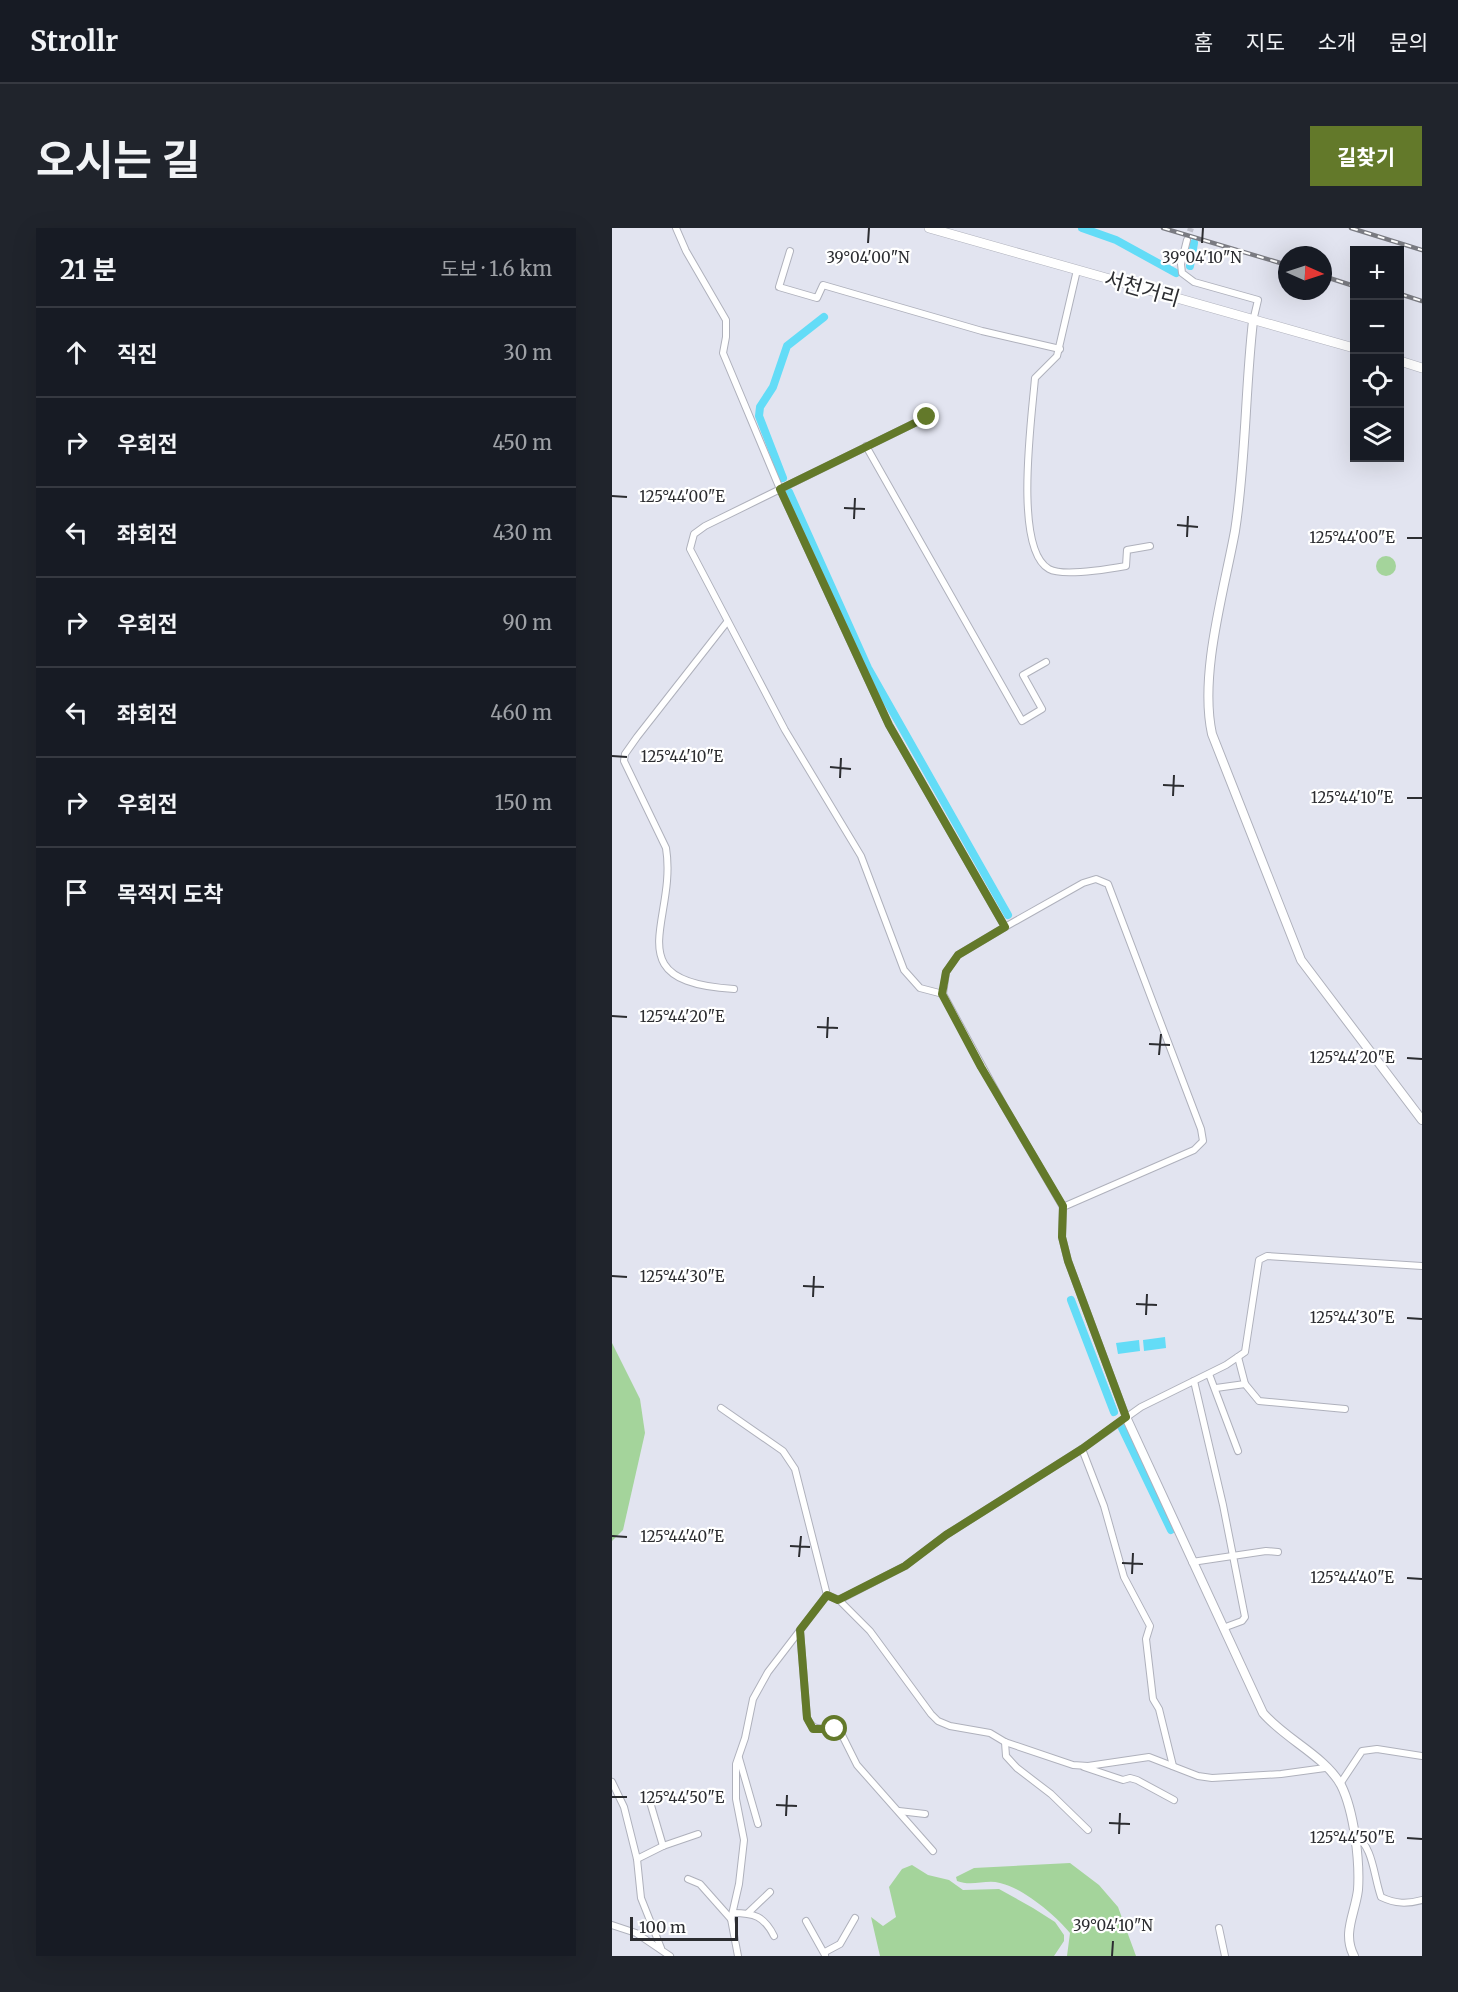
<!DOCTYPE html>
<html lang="ko">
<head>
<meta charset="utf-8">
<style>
	:root { --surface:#171b24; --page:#20242c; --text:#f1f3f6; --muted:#9ea1a6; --line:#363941; --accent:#63792a }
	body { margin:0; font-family:Merriweather,"Noto Sans KR",serif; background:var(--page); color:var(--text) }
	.controls { position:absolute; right:18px; top:18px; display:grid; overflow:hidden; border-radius:0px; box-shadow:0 6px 24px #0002 }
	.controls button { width:54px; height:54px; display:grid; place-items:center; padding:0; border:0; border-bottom:2px solid var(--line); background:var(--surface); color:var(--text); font:30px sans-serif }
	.compass { position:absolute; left:666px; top:18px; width:54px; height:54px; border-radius:50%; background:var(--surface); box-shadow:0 6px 24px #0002; rotate:93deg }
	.scale { position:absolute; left:18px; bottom:15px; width:108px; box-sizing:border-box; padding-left:6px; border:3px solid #2c2d31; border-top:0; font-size:16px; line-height:21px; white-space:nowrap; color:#2c2d31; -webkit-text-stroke:4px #fff; paint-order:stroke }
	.stop { position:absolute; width:18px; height:18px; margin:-14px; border:4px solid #63792a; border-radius:50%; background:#fff }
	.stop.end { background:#63792a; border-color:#fff; box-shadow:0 2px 6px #0008 }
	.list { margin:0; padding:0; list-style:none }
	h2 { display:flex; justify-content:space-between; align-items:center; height:78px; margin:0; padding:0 24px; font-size:26px }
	h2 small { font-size:20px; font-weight:400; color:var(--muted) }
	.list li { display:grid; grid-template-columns:39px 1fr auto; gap:18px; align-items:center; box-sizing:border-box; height:90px; padding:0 24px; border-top:2px solid var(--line) }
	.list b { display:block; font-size:22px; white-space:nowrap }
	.list em { font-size:20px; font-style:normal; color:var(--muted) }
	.icon { flex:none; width:33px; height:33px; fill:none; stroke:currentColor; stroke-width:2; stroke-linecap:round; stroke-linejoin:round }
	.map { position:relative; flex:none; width:810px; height:1728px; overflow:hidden; border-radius:0px }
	header { display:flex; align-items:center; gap:36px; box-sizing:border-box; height:84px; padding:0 30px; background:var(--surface); border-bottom:2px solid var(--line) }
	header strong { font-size:28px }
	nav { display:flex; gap:33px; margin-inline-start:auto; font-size:21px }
	.intro { display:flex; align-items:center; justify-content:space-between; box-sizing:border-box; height:144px; padding:0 36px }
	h1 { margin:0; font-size:42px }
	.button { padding:15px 27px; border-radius:0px; background:var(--accent); color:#fff; font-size:21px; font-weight:700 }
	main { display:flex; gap:36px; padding:0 36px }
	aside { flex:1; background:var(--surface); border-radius:0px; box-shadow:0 6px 24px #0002 }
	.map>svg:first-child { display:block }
</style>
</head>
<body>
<header>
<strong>Strollr</strong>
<nav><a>홈</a><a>지도</a><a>소개</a><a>문의</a></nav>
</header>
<div class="intro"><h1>오시는 길</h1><a class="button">길찾기</a></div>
<main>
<aside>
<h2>21 분<small>도보 · 1.6 km</small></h2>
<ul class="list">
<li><svg class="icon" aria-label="ahead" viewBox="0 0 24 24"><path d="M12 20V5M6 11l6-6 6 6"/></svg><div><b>직진</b></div><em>30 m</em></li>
<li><svg class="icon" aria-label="right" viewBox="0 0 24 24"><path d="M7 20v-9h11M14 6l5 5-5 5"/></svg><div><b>우회전</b></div><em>450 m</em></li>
<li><svg class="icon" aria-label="left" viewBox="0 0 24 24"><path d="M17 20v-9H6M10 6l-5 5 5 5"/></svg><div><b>좌회전</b></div><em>430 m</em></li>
<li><svg class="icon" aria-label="right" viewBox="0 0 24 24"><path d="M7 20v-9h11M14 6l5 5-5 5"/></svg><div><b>우회전</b></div><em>90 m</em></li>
<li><svg class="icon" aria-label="left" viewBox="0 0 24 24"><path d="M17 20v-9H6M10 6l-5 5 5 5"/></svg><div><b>좌회전</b></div><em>460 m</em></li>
<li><svg class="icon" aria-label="right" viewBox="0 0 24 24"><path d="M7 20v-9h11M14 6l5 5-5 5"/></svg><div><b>우회전</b></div><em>150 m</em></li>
<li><svg class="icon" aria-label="arrive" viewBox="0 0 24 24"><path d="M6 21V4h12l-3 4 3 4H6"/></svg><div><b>목적지 도착</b></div></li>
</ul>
</aside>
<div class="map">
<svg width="810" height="1728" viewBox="0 0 810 1728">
	<rect width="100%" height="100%" fill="#e2e4f0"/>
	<g fill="#a4d49b">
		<circle cx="774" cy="338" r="10"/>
		<path d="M0 1115 28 1171 33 1205 11 1302 0 1313Z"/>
		<path d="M458 1635 487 1657 506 1679 524 1728H455L458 1705C443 1687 411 1660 388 1655 374 1651 360 1659 345 1653L344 1649 362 1640Z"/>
		<path d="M300 1637 316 1647 337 1652 351 1662 387 1661 421 1680 443 1694 452 1707V1713L442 1728H268L259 1689 271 1698 284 1689 277 1659 290 1641Z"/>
	</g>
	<g fill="#63dcf7">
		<path d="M553 1109 554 1120 532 1123 531 1112Z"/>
		<path d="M527 1112 528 1123 506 1126 504 1115Z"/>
	</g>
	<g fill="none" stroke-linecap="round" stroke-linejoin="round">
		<g stroke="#63dcf7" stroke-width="8">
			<path d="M470 0 504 12 564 45"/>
			<path d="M578 38 582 15"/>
			<path d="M171 250 147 188 148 179 161 159 175 118 212 89"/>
			<path d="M177 264 256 440 396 687"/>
			<path d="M459 1072 502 1184"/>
			<path d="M509 1198 559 1302"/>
		</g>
		<path stroke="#bebfca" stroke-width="6" stroke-dasharray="6 3" stroke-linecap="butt" d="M575 12 579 0"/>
		<defs>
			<g id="street">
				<path d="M64 0 74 23 114 92V109L111 125 168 261 277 497 393 699 346 727 334 744 331 766 392 878 451 979 450 1009 456 1033 514 1189"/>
				<path d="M575 12 569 36 570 45 582 54 646 72 641 93"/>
				<path d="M178 23 167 59 205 70 211 57 370 103 448 121"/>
				<path d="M465 42 445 128 423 150C420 188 401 321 437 341 451 349 497 341 514 338L515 322 538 318"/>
				<path d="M315 189 93 298 82 306 78 321 173 502 249 628 292 742 308 760 331 766"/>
				<path d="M254 218 410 493 430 481 411 447 434 434"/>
				<path d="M115 394 25 509 13 526 12 533 54 620C66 693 1 754 122 761"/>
				<path d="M393 699 471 655 484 651 496 656 589 901 591 913 582 922 451 979"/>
				<path d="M626 1129 633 1156"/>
				<path d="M597 1146 626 1223"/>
				<path d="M582 1153 611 1277 633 1389 630 1393 611 1400"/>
				<path d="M604 1160 633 1156 647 1173 733 1181"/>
				<path d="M109 1180 171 1223 183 1241 215 1367 227 1372 293 1338 334 1307 470 1221 529 1179 614 1137 633 1124 647 1032 655 1028 810 1038"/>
				<path d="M470 1221 492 1278 512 1349 538 1398 534 1411 541 1471 547 1481 561 1538"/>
				<path d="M580 1334 654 1323 666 1324"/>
				<path d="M227 1372 258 1403 319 1486 326 1493 338 1498 378 1505 393 1514 461 1537 476 1538 537 1529 586 1548 600 1550 669 1546 713 1540"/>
				<path d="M188 1403 195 1490C202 1505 209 1499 223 1501L230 1507 245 1537 321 1623"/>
				<path d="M393 1514 394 1528 405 1540 439 1566 476 1602"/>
				<path d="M127 1530 146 1596"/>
				<path d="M472 1539 511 1552 518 1550 525 1552 562 1572"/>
				<path d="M0 1554 12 1579 25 1631 29 1670 49 1720"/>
				<path d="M728 1556 750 1523 765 1521 810 1528"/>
				<path d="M38 1574 51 1618"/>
				<path d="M287 1583 313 1586"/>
				<path d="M742 1605C762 1620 761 1646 769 1669 784 1676 795 1676 810 1672"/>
				<path d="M25 1631 51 1618 86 1606"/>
				<path d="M76 1651 88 1656 119 1691"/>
				<path d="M121 1685C142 1685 152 1688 162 1708"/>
				<path d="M136 1685 158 1664"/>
				<path d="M194 1693 213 1727"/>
				<path d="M0 1697 24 1705 58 1728"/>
				<path d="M607 1700 613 1728"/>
				<path d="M213 1724 228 1716 243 1690"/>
				<path d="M126 1728 119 1691 127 1656 132 1612 124 1571V1536L133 1510 141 1471 156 1444 215 1367"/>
			</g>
			<g id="secondary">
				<path d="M641 93C633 162 634 233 623 303 612 363 587 447 600 506L689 732 810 892"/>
				<path d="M514 1189 651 1485C673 1511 713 1528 729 1557 742 1583 748 1633 746 1662 743 1686 730 1705 742 1728"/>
			</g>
			<g id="primary">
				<path d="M317 0 742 120"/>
				<path d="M788 133 810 140"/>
			</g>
		</defs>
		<use href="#street" stroke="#afb1bc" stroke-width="8"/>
		<use href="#secondary" stroke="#afb1bc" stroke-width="10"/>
		<use href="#primary" stroke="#afb1bc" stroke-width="10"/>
		<use href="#street" stroke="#fff" stroke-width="6"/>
		<use href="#secondary" stroke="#fff" stroke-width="8"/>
		<use href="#primary" stroke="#fff" stroke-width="9"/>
		<defs>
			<g id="rail">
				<path d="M551 0 675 37"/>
				<path d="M739 0 810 22"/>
				<path d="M711 48 742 58"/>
				<path d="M788 66 810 73"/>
			</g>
		</defs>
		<use href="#rail" stroke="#7a7b82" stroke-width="4.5"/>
		<use href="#rail" stroke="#fff" stroke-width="2" stroke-dasharray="7" stroke-linecap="butt"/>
	</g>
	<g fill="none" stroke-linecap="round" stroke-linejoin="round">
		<path stroke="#63792a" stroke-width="8" d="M223 1501H201L195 1490 188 1402 215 1367 226 1372 293 1338 334 1307 470 1221 514 1189 456 1033 450 1009 451 978 369 839 330 766 334 744 346 727 393 699 277 497 168 261 315 189"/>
	</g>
	<path fill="none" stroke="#2c2d31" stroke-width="2" d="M256 15 257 0M590 15 591 0M0 268 15 269M232 280 253 281M242 291 243 270M565 297 586 299M575 309 576 288M795 310H810M0 528 15 529M218 539 239 541M228 550 229 530M551 557 572 558M561 568 562 547M795 570H810M0 788 15 789M205 799 226 800M215 810 216 789M537 816 558 817M547 827 549 806M795 830 810 831M0 1048 15 1049M191 1058 212 1059M201 1069 202 1048M524 1076 545 1077M534 1087 535 1066M795 1090 810 1091M0 1308 15 1309M178 1318 198 1319M187 1329 189 1308M510 1335 531 1336M520 1346 521 1325M795 1350 810 1351M0 1569H15M164 1577 185 1578M174 1588 175 1567M497 1595 518 1596M507 1606 508 1585M795 1610 810 1611M500 1728 501 1713"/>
	<g text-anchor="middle" stroke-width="4.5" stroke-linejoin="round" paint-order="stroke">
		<g font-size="21" fill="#2c2d31" stroke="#fff">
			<text transform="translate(530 61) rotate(16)" y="7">서천거리</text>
		</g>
	</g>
	<g font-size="15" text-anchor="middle" fill="#2c2d31" stroke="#fff" stroke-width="4.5" stroke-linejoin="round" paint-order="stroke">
		<text x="256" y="35">39°04'00"N</text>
		<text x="590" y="35">39°04'10"N</text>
		<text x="70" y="274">125°44'00"E</text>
		<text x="740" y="315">125°44'00"E</text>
		<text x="70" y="534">125°44'10"E</text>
		<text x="740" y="575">125°44'10"E</text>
		<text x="70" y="794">125°44'20"E</text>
		<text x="740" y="835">125°44'20"E</text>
		<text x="70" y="1054">125°44'30"E</text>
		<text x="740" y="1095">125°44'30"E</text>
		<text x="70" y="1314">125°44'40"E</text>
		<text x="740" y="1355">125°44'40"E</text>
		<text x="70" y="1575">125°44'50"E</text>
		<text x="740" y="1615">125°44'50"E</text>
		<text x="501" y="1703">39°04'10"N</text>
	</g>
</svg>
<div class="controls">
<button>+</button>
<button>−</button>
<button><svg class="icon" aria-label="locate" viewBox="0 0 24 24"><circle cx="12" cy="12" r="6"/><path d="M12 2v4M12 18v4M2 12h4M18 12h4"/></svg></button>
<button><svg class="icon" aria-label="layers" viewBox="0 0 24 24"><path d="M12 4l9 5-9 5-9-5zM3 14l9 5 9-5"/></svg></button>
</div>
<svg class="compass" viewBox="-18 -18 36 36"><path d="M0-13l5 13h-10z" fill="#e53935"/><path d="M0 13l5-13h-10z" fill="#9ea1a6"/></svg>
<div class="scale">100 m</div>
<div class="stop" style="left:223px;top:1501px"></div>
<div class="stop end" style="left:315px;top:189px"></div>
</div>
</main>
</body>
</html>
